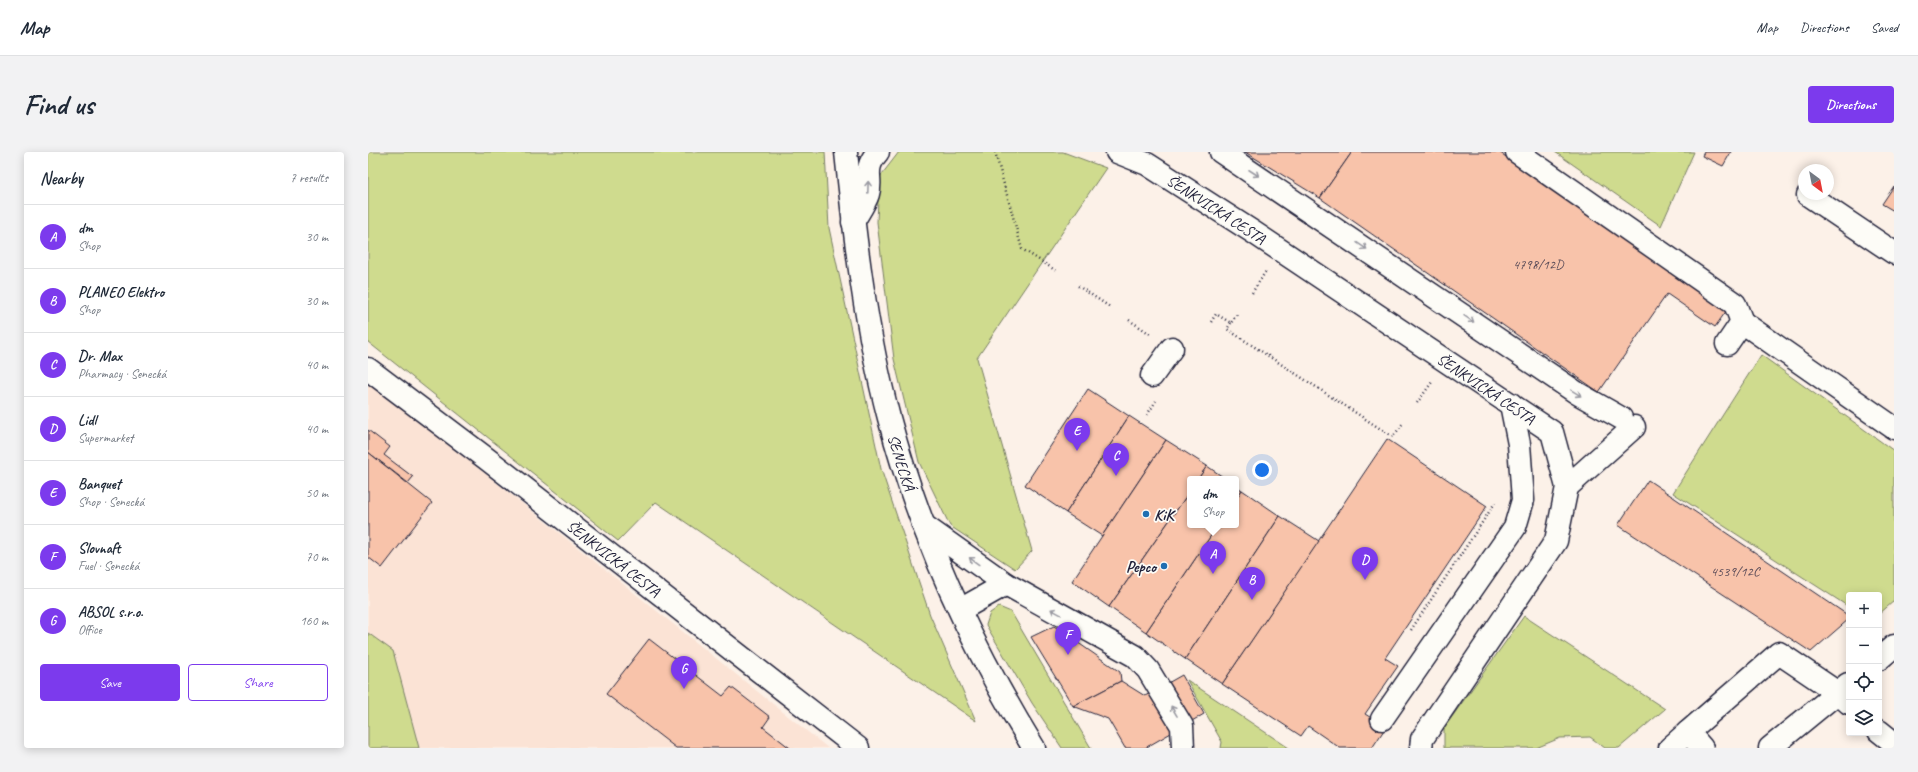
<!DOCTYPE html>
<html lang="en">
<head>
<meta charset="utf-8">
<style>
	:root { --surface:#fff; --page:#f2f2f3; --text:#1f2937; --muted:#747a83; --line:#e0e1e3; --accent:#7c3aed }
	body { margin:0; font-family:Caveat,sans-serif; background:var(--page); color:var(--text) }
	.controls { position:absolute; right:12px; bottom:12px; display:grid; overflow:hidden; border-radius:4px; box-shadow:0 2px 10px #0003 }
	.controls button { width:36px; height:36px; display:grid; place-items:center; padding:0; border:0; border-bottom:1px solid var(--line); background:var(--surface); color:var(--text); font:20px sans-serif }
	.compass { position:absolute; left:1430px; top:12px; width:36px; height:36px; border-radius:50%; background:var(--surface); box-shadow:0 2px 10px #0003; rotate:148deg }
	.you { position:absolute; left:894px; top:318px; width:14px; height:14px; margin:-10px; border:3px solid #fff; border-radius:50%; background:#1a73e8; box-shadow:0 0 0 6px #1a73e833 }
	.badge { display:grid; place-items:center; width:26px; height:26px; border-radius:50%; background:var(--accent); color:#fff; font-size:13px; font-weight:700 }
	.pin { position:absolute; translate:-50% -33px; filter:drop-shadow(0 1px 2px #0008) }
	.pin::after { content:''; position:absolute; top:21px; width:14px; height:12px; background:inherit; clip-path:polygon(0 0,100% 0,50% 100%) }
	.popup { position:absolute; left:819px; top:324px; width:52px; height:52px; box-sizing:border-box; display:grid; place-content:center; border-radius:4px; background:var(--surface); filter:drop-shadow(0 1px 3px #0005); font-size:13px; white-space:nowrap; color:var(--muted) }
	.popup b { font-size:15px; color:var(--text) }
	.popup::after { content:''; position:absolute; left:50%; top:100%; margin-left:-8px; border:8px solid transparent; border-top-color:var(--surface) }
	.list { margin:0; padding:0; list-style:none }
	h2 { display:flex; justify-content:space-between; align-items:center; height:52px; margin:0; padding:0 16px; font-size:17px }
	h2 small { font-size:13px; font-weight:400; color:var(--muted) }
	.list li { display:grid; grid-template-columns:26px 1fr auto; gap:12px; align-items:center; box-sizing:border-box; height:64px; padding:0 16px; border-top:1px solid var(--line) }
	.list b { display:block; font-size:15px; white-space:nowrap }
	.list p { margin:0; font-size:13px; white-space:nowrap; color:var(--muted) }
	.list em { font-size:13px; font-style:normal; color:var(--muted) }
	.actions { display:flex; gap:8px; padding:12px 16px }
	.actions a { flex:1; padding:9px 0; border:1px solid var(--accent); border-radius:4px; text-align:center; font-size:14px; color:var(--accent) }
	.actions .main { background:var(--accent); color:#fff }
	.icon { flex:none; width:22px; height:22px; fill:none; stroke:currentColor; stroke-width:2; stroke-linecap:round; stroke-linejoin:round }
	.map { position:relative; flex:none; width:1526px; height:596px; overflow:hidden; border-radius:4px }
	header { display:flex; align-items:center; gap:24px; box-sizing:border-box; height:56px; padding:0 20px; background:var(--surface); border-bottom:1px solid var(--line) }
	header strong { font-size:19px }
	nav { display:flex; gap:22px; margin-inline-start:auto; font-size:14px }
	.intro { display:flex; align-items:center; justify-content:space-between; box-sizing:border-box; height:96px; padding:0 24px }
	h1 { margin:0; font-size:28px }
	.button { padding:10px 18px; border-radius:4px; background:var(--accent); color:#fff; font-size:14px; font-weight:700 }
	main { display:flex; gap:24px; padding:0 24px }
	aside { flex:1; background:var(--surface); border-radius:4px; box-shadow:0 2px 10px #0003 }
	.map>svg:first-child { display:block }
</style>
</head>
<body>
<header>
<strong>Map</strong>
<nav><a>Map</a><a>Directions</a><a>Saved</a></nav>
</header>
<div class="intro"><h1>Find us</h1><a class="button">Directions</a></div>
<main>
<aside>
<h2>Nearby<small>7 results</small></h2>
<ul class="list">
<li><span class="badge">A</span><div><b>dm</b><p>Shop</p></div><em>30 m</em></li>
<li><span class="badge">B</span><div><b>PLANEO Elektro</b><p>Shop</p></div><em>30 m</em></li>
<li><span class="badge">C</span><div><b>Dr. Max</b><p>Pharmacy · Senecká</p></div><em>40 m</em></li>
<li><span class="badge">D</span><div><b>Lidl</b><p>Supermarket</p></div><em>40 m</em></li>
<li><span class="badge">E</span><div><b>Banquet</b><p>Shop · Senecká</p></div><em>50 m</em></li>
<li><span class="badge">F</span><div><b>Slovnaft</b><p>Fuel · Senecká</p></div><em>70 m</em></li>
<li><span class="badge">G</span><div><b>ABSOL s.r.o.</b><p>Office</p></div><em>160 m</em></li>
</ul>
<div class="actions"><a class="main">Save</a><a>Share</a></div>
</aside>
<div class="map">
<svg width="1526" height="596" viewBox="0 0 1526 596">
	<rect width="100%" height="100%" fill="#fcf1e8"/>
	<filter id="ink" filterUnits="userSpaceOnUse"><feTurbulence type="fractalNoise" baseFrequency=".025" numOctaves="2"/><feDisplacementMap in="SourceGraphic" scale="8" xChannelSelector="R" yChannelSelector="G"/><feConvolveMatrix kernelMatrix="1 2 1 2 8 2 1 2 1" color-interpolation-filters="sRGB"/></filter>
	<g filter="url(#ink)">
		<path fill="#fbe3d5" d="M0 228 460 596H51L25 499 0 481Z"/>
		<g fill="#cfdb8e" stroke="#787e64">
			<path d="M0 0H457L461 76 513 317 562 463 608 569 288 350 250 389 0 190Z"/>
			<path d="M531 0H695L738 16 609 206 664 399 647 417 582 374 551 310 526 207 509 70 511 26Z"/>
			<path d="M1187 0H1326L1293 74Z"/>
			<path d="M1393 203 1526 299V449L1511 462V443H1481V455L1305 341Z"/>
			<path d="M631 455 643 460 723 596H694L664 551 618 473 622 461Z"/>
			<path d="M1156 464 1297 557 1251 596H1237L1222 585 1192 586 1168 596H1076V576Z"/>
			<path d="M0 481 25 499 51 596H0Z"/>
			<path d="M819 528 921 596H853L854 590Z"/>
		</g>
		<g fill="#f8c3aa" stroke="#22223b">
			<path d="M877 0H984L952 46Z"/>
			<path d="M984 0H1131L1359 158 1347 175 1299 142 1231 240 952 46Z"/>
			<path d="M1336 0H1363L1355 14 1334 4Z"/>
			<path d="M1526 34V59L1514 52Z"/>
			<path d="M720 237 761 264 698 361 657 333Z"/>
			<path d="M761 264 798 288 734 384 698 361Z"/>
			<path d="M0 278 22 295 16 303 45 325 40 331 0 300Z"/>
			<path d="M1019 287 1119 354 1017 506 1030 514 997 562 1018 575 1004 596H972L940 574 933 584 854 532Z"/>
			<path d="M798 288 839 314 830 327H822V339L741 455 704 429Z"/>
			<path d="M0 300 64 351 14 416 0 405Z"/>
			<path d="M839 314 858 327H830Z"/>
			<path d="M1280 328 1481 464V467L1443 500 1250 373Z"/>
			<path d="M868 334 874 338 868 347Z"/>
			<path d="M874 338 912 364 817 507 778 480 850 373H868V347Z"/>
			<path d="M822 339V373H850L778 480 741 455Z"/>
			<path d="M912 364 951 389 854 532 817 507Z"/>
			<path d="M686 474 752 520 753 529 705 554 663 485Z"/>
			<path d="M281 487 355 544 363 535 402 565 395 575 422 596H308L238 542Z"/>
			<path d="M814 523 836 562 777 596H757L740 567 705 554 753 529 777 544Z"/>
		</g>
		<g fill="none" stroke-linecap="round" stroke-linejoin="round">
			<defs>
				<g id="minor">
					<path id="s1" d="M749 0 779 12 885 80 1184 280 1199 335 1188 389 1054 587 1053 596"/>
					<path d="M853 0 1209 241 1253 266"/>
					<path d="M1149 0 1367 152 1374 170"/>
					<path d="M1440 43 1526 101"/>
					<path d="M485 70C490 61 497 51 500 42 505 26 494 18 510 0"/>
					<path d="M1359 192 1374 170 1526 276"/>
					<path id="s2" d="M0 217 119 307 490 596"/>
					<path d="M784 224 804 196"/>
					<path d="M1199 335 1266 275"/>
					<path d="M555 373 638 432 767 504 780 518 814 574 815 596"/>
					<path d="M592 458 638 432"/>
					<path d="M1511 507 1526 494"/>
					<path d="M1014 567 1147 375 1155 348 1151 292 1143 252"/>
					<path d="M1511 579 1526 591"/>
					<path d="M1320 580 1411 501 1470 541 1481 551"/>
					<path d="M1302 596 1320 580 1334 596"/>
					<path d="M1402 596 1480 532"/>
				</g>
				<g id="major">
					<path id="s3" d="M478 0C487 89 498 179 521 266 552 382 603 494 666 596"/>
				</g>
			</defs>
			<use href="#minor" stroke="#22223b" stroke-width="25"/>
			<use href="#major" stroke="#22223b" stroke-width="25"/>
			<g stroke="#22223b" stroke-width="2.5" stroke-dasharray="1 3" stroke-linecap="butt">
				<path d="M627 0 654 97 690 120"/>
				<path d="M710 134 742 155"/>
				<path d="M884 141 898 119"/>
				<path d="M761 168 784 183"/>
				<path d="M843 170 848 162 863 171 870 161"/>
				<path d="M863 171 859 177 1025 285 1035 271"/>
				<path d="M1049 251 1064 230"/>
				<path d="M779 263 788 249"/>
				<path d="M1043 478 1127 351"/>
			</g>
			<use href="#minor" stroke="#fdfcf7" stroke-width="22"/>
			<use href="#major" stroke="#fdfcf7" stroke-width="22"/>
		</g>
		<defs><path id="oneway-shaft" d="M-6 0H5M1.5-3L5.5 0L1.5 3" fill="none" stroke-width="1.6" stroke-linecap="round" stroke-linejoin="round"/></defs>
		<g stroke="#9a9aa2">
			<use href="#oneway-shaft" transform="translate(886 21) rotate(33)"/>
			<use href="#oneway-shaft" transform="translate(500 35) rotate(-88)"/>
			<use href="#oneway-shaft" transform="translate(994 94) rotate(34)"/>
			<use href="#oneway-shaft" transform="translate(1101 167) rotate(34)"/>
			<use href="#oneway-shaft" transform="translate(1208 241) rotate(32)"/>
			<use href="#oneway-shaft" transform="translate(606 409) rotate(-144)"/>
			<use href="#oneway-shaft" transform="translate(688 460) rotate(-151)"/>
			<use href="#oneway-shaft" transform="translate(806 559) rotate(-121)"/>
		</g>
	</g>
	<g fill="#1f6fb2" stroke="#fdfcf7" stroke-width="1.5">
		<circle cx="778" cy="362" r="4"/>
		<circle cx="796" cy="414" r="4"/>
	</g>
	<g text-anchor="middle" stroke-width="3.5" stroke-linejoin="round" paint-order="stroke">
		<g font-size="14" fill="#584a57">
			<text x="1170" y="117">4798/12D</text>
			<text x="1367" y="424">4539/12C</text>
		</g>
		<g font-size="16" fill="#22223b" stroke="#fdfcf7">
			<text dy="6" stroke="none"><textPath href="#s1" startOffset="115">ŠENKVICKÁ CESTA</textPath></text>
			<text dy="6" stroke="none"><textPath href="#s1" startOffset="439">ŠENKVICKÁ CESTA</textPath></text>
			<text dy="6" stroke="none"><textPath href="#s3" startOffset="316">SENECKÁ</textPath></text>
			<text dy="6" stroke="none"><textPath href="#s2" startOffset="310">ŠENKVICKÁ CESTA</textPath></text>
		</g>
		<g font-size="16" font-weight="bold" fill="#22223b" stroke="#fdfcf7" text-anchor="start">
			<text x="786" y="368">KiK</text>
			<text x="788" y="420" text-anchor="end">Pepco</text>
		</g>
	</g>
</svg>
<div class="controls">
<button>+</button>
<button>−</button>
<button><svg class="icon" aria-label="locate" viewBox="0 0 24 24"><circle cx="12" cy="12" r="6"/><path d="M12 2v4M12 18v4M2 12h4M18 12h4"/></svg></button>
<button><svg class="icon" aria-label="layers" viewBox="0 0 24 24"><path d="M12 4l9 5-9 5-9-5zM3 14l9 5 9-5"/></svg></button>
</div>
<svg class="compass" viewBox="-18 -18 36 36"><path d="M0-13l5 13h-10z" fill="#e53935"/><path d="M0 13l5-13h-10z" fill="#747a83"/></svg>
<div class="you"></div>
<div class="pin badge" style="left:845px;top:422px">A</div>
<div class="popup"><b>dm</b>Shop</div>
<div class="pin badge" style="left:884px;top:448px">B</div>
<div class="pin badge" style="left:748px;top:324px">C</div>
<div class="pin badge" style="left:997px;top:428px">D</div>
<div class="pin badge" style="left:709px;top:299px">E</div>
<div class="pin badge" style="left:700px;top:503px">F</div>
<div class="pin badge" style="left:316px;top:537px">G</div>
</div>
</main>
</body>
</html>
